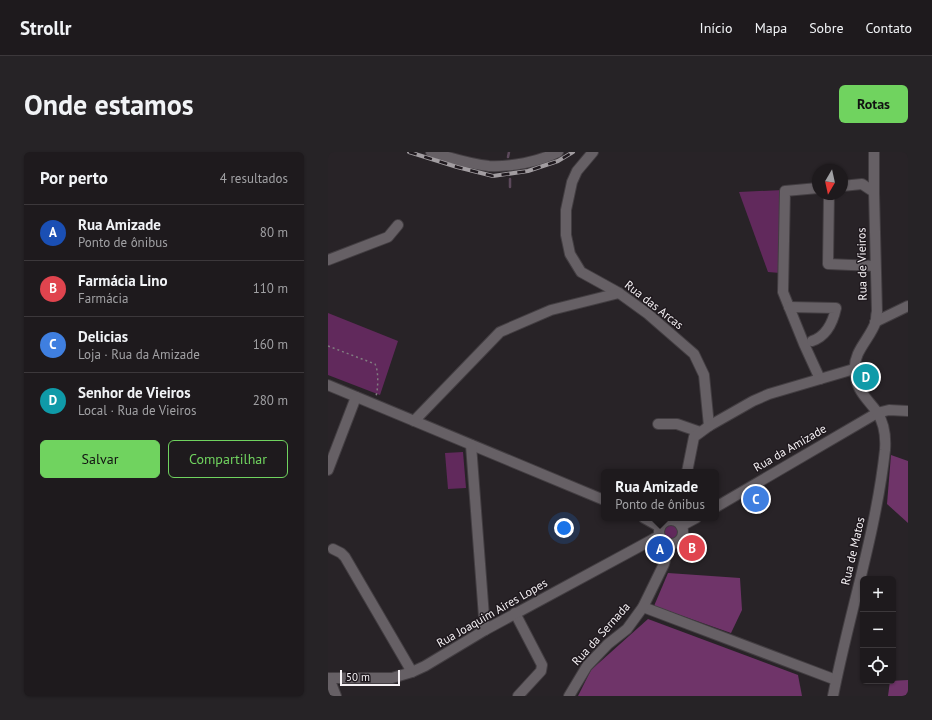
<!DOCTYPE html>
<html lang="pt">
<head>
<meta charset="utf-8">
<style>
	:root { --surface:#1e1a1d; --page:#262326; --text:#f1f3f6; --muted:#a1a1a4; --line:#3c383b; --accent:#70d35f }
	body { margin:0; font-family:"PT Sans",sans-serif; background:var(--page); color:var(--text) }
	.controls { position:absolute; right:12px; bottom:12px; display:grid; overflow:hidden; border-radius:6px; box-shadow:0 1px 3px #0004 }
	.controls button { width:36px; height:36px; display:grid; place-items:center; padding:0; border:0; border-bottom:1px solid var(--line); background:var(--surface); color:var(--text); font:20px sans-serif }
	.compass { position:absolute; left:484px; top:12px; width:36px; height:36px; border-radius:50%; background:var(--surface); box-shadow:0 1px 3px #0004; rotate:189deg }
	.scale { position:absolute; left:12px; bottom:10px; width:60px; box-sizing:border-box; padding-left:4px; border:2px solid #f5f1f4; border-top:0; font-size:11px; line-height:14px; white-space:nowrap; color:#f5f1f4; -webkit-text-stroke:3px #1f191e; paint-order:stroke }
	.you { position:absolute; left:236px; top:376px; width:14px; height:14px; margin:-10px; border:3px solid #fff; border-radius:50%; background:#1a73e8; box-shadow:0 0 0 6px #1a73e833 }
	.badge { display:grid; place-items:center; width:26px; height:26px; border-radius:50%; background:var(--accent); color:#fff; font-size:13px; font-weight:700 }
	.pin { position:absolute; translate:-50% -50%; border:2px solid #fff; box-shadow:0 1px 4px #0006 }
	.popup { position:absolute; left:273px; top:317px; width:118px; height:52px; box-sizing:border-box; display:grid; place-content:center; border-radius:6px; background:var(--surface); filter:drop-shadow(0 1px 3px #0005); font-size:13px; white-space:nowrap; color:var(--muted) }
	.popup b { font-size:15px; color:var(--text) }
	.popup::after { content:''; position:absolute; left:50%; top:100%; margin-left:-8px; border:8px solid transparent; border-top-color:var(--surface) }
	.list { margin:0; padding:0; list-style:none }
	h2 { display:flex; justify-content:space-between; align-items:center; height:52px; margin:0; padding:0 16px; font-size:17px }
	h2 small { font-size:13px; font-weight:400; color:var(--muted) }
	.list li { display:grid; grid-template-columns:26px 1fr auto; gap:12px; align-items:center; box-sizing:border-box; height:56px; padding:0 16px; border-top:1px solid var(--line) }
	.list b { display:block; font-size:15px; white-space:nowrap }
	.list p { margin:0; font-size:13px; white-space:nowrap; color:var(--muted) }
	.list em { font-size:13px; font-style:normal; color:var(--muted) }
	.actions { display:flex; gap:8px; padding:12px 16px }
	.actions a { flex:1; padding:9px 0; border:1px solid var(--accent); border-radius:6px; text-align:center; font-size:14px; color:var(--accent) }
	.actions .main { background:var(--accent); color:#111 }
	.icon { flex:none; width:22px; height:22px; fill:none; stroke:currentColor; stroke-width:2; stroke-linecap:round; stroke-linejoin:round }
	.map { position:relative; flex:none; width:580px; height:544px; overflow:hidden; border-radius:6px }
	header { display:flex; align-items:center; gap:24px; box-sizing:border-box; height:56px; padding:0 20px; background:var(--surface); border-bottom:1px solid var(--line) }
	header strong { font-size:19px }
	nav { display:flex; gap:22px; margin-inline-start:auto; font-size:14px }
	.intro { display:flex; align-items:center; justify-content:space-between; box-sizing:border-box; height:96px; padding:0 24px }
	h1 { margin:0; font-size:28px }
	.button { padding:10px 18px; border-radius:6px; background:var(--accent); color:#111; font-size:14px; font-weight:700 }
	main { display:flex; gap:24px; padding:0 24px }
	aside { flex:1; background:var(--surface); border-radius:6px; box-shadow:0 1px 3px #0004 }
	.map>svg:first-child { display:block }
</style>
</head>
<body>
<header>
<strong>Strollr</strong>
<nav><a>Início</a><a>Mapa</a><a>Sobre</a><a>Contato</a></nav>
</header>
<div class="intro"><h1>Onde estamos</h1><a class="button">Rotas</a></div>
<main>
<aside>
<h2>Por perto<small>4 resultados</small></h2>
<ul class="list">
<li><span class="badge" style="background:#1a4fb4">A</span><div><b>Rua Amizade</b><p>Ponto de ônibus</p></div><em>80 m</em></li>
<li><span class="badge" style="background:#e0444e">B</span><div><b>Farmácia Lino</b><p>Farmácia</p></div><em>110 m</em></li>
<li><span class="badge" style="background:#3f7fe0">C</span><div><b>Delicias</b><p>Loja · Rua da Amizade</p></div><em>160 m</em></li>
<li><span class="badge" style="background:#0f9aa8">D</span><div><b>Senhor de Vieiros</b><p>Local · Rua de Vieiros</p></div><em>280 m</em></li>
</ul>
<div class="actions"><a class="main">Salvar</a><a>Compartilhar</a></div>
</aside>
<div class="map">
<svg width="580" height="544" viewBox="0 0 580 544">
	<rect width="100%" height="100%" fill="#282327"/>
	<g fill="#61295c">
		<path d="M455 38 452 121 440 120 411 40Z"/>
		<path d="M0 161 70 189 52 243 0 223Z"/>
		<path d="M135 300 138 336 120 337 117 301Z"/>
		<circle cx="343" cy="380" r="7"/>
	</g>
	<g fill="#6f3469">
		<path d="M563 303 580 309V371L559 352Z"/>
		<path d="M340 421 412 426 414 458 403 481 326 454Z"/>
		<path d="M320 467 470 523 474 544H250L263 518Z"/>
		<path d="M580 528V544H560L562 529Z"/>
	</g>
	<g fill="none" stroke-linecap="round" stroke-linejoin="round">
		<g stroke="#5c495b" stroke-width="2.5">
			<path d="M180 5 181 0"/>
			<path d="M182 27V35"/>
		</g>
		<defs>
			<g id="minor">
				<path d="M103 0C122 6 141 12 161 14 183 15 210 10 230 0"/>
				<path d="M265 0 249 19 244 30 238 58V83L242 102 253 120 291 141 320 162 366 202 376 223 381 274"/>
				<path d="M514 34 534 32 546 40"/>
				<path d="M490 36 457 39 455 140 476 192 492 227"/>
				<path d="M501 42 500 112 547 114"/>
				<path d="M0 108 60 85 70 73"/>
				<path d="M461 155 508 156C505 170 499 184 484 189"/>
				<path d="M547 170 580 154"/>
				<path d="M0 233 276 348"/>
				<path d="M86 269 172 180 223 158 291 141"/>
				<path d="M330 272H349L372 280"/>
				<path d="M143 293 157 478"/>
				<path d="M0 318 28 245"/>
				<path d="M359 320 366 285 381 274 425 249 441 242 526 217"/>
				<path d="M388 355 549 261 561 258 580 259"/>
				<path d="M316 366 332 375"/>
				<circle cx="343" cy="380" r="12"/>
				<path d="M353 374 368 366"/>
				<path d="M5 397 13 401 17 405 84 520"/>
				<path d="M315 455 508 528"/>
				<path d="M187 461 214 513 213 519 190 544"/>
				<path d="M0 526H64L84 520 97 514 157 478 331 384"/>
				<path d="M1 526 8 544"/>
				<path d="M241 544 259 514 280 492 299 477 315 455 336 412 341 392"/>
				<path d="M505 544C521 462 548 381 557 298 558 285 556 271 549 260 538 245 528 239 527 218 525 199 543 186 548 169 548 166 548 162 549 160L546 40V0"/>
			</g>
		</defs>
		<use href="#minor" stroke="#433e42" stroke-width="12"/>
		<path stroke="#817c80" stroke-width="1.5" stroke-dasharray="2 3" stroke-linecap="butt" d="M0 194 47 212C51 219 50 238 48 244"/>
		<use href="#minor" stroke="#666065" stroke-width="10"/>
		<defs>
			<path id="rail" d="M81 0 129 15 165 24 200 19 230 9 245 0"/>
		</defs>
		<use href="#rail" stroke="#a29da1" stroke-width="4"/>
		<use href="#rail" stroke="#1f191e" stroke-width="2.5" stroke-dasharray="8" stroke-linecap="butt"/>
	</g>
	<g text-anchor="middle" stroke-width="3" stroke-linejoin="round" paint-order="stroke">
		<g font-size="12" fill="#f5f1f4" stroke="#1f191e">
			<text transform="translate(534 112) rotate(-91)" y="4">Rua de Vieiros</text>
			<text transform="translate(326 153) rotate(38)" y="4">Rua das Arcas</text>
			<text transform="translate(462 296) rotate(-30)" y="4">Rua da Amizade</text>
			<text transform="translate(525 399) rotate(-77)" y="4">Rua de Matos</text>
			<text transform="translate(164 461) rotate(-30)" y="4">Rua Joaquim Aires Lopes</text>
			<text transform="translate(273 482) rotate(-48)" y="4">Rua da Sernada</text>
		</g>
	</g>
</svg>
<div class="controls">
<button>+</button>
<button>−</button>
<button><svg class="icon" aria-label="locate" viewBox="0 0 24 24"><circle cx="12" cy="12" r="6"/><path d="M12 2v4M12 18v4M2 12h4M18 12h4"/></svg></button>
</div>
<svg class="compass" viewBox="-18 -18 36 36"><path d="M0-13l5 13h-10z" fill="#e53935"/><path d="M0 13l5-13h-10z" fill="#a1a1a4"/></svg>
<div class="scale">50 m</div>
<div class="you"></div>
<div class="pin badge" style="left:332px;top:397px;background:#1a4fb4">A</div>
<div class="popup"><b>Rua Amizade</b>Ponto de ônibus</div>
<div class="pin badge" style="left:364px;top:396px;background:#e0444e">B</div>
<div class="pin badge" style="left:428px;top:347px;background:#3f7fe0">C</div>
<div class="pin badge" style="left:538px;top:225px;background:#0f9aa8">D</div>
</div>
</main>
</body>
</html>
